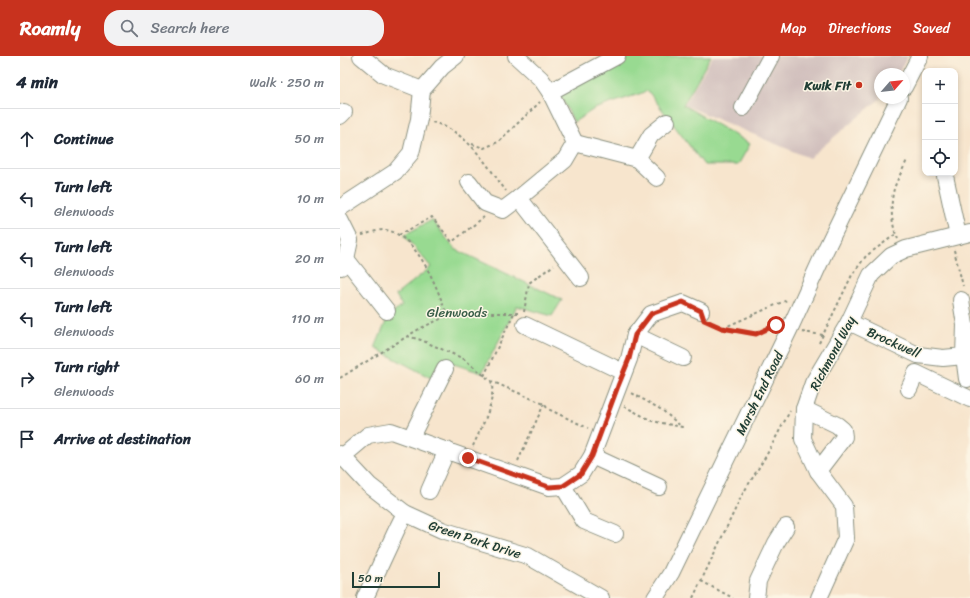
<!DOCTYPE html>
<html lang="en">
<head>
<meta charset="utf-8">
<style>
	:root { --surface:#fff; --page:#f2f2f3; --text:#1f2937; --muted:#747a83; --line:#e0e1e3; --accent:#c8321e }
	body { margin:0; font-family:Sriracha,sans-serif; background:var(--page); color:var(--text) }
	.controls { position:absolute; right:12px; top:12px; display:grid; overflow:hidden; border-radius:8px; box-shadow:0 2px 6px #0003 }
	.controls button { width:36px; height:36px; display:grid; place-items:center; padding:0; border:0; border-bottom:1px solid var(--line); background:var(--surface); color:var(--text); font:20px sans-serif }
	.compass { position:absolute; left:534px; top:12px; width:36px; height:36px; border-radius:50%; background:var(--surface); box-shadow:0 2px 6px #0003; rotate:62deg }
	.scale { position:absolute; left:12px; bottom:10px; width:88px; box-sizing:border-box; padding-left:4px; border:2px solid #1f3d34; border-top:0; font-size:11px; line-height:14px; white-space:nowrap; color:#1f3d34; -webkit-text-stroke:3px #fcf5e5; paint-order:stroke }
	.stop { position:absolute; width:12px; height:12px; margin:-9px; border:3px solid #c8321e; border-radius:50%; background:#fff }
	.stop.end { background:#c8321e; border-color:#fff; box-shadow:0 1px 4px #0008 }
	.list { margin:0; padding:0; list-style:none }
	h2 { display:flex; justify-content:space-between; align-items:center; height:52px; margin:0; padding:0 16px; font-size:17px }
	h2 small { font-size:13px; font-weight:400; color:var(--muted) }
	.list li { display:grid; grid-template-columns:26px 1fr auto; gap:12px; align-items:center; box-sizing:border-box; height:60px; padding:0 16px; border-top:1px solid var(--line) }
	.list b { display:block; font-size:15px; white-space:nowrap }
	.list p { margin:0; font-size:13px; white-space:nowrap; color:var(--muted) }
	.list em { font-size:13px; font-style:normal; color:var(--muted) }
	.icon { flex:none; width:22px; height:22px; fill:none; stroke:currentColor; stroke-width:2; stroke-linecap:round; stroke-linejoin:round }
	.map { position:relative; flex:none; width:630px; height:542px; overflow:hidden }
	header { display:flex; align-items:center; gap:24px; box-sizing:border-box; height:56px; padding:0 20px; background:var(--accent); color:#fff }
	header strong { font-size:19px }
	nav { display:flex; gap:22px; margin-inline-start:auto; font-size:14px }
	.search { width:280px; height:36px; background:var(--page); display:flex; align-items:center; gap:10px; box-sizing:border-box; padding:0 14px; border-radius:16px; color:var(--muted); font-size:15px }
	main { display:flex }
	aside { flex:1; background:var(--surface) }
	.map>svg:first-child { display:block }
</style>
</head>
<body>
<header>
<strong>Roamly</strong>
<div class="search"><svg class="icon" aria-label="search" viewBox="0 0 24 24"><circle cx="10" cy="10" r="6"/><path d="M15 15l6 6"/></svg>Search here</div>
<nav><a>Map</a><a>Directions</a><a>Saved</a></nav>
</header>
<main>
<aside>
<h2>4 min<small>Walk · 250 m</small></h2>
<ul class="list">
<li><svg class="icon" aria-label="ahead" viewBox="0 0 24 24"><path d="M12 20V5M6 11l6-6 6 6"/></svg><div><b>Continue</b></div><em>50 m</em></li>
<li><svg class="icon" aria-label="left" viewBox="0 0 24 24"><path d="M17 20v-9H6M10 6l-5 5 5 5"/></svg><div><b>Turn left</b><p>Glenwoods</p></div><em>10 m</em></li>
<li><svg class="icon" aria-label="left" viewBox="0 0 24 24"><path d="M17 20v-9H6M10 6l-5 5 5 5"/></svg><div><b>Turn left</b><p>Glenwoods</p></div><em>20 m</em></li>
<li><svg class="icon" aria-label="left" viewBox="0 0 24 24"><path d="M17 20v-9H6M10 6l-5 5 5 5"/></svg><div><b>Turn left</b><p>Glenwoods</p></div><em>110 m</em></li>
<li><svg class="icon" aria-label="right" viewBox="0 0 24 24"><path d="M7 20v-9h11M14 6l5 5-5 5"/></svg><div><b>Turn right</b><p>Glenwoods</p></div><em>60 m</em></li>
<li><svg class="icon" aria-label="arrive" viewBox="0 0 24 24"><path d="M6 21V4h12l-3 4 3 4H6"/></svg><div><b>Arrive at destination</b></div></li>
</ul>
</aside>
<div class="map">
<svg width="630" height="542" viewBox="0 0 630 542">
	<rect width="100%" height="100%" fill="#fcf5e5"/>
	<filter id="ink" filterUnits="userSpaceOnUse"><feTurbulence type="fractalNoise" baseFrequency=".025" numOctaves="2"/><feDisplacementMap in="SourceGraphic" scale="8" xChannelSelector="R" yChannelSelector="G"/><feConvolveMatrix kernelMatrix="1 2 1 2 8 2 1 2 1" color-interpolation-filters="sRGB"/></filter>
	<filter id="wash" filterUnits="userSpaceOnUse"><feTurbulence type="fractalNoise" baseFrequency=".012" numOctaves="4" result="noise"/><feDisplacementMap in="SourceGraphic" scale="16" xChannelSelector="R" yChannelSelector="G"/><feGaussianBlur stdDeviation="0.9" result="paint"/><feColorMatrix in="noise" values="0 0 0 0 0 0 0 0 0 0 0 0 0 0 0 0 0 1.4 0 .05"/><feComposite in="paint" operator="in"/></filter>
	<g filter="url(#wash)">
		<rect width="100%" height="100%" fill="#f7e5cd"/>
		<path fill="#d1c0bd" d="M373 0H568L558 18H540V42H541L469 102 344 49Z"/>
		<g fill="#98da91" stroke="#5c8c62">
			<path d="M286 0H371L343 49 410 88 398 109H364L308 35 254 53 234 66 219 37 286 5Z"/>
			<path d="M92 164 115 193 222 244 212 260 177 250 142 317 101 304 91 322 35 292 48 261 62 250 56 239 91 211 64 179Z"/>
		</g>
	</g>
	<g filter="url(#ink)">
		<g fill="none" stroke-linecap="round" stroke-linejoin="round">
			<defs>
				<g id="minor">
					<path d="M21 0 44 19 82 34"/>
					<path d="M176 0 201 23 210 36 235 87 225 104 179 142 241 222"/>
					<path d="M564 31 580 0"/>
					<path d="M210 36 277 0"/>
					<path d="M403 52 431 0"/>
					<path d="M0 60 4 56"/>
					<path d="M235 87 297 103 317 122"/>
					<path d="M297 103 311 79 327 66"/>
					<path d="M605 120 618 180"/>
					<path d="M129 126 145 147 163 154 179 142"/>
					<path d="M0 152 55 116 71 97 79 63 82 34 102 11 116 0"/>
					<path d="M0 164 10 184 6 203 1 211"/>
					<path d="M6 203 47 255"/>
					<path d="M509 266 578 299 603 302 624 300 625 269 621 244"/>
					<path d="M185 269 283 316"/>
					<path d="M295 279 343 302"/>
					<path d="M624 300 627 323"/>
					<path d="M569 333 576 317 630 343"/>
					<path d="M464 353 497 369 503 374 504 381 478 415"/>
					<path d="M71 381 105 313"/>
					<path d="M0 398 29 429 65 457 102 474 188 500 261 542"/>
					<path d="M252 400 319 431"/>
					<path d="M2 401 28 379 51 375 209 431 223 430 241 418 252 400 289 303 295 279 311 258 343 247 361 255"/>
					<path d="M223 430 244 465 275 478"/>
					<path d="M89 435 107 394"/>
					<path d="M25 542 57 473 65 457"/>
					<path d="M315 542 331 517 450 272 486 193 559 42"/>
					<path d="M416 542 418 525 436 487 446 471"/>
					<path d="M479 542 506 482 504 450 478 415 463 383 464 353 473 327 509 266 531 219 551 200 566 193 630 177"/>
				</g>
			</defs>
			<use href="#minor" stroke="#8b9180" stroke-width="18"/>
			<g stroke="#8b9180" stroke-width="2" stroke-dasharray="3 3" stroke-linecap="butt">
				<path d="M92 66C127 75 146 108 166 135"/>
				<path d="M132 88 144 92 158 86 200 46"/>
				<path d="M22 179C28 178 39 173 46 174 78 180 98 233 107 260"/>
				<path d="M59 179 92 161 112 186 144 161"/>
				<path d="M558 183C551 169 550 148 554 133 557 123 563 114 567 104"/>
				<path d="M614 194 623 230"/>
				<path d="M184 256 189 227 214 209"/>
				<path d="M369 266 382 272 415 278 436 268"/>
				<path d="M383 272 447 244"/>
				<path d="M462 276 483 279"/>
				<path d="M67 280 81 284 124 303 151 325 204 348 208 353 248 372"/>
				<path d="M479 287 512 219 526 200 556 178"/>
				<path d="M144 320 174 257"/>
				<path d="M0 322 79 273 107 260 146 257H178"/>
				<path d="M284 350 312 365 342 371 322 354 290 336"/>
				<path d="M133 390C141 372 157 344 151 325"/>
				<path d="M178 405 204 348"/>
				<path d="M361 525 393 542"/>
				<path d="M353 542 402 439 426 400 450 355"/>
			</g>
			<use href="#minor" stroke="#fff" stroke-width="16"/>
		</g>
	</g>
	<g fill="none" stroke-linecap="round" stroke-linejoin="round" filter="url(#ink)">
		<path stroke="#c8321e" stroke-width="5" d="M128 402 209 431 223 430 241 418 252 400 278 330 289 303 295 279 311 258 343 246 361 255 364 264 382 272 416 278 436 269"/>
	</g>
	<circle fill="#c8321e" stroke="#fcf5e5" stroke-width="1.5" cx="519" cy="29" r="4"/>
	<g text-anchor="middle" stroke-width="3" stroke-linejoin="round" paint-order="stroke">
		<g font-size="13" font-weight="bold" fill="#1f3d34" stroke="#fcf5e5" text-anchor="end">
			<text x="511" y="34">Kwik Fit</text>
		</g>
		<g font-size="13" fill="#375c47" stroke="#fcf5e5">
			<text x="117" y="261">Glenwoods</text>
		</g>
		<g font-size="13" fill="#1f3d34" stroke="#fcf5e5">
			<text transform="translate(554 286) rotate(24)" y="5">Brockwell</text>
			<text transform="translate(492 297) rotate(-62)" y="5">Richmond Way</text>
			<text transform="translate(419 337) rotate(-64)" y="5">Marsh End Road</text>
			<text transform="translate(135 483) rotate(18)" y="5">Green Park Drive</text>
		</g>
	</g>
</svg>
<div class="controls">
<button>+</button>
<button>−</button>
<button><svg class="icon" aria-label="locate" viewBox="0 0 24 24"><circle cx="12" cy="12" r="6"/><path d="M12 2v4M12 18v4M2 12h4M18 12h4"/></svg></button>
</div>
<svg class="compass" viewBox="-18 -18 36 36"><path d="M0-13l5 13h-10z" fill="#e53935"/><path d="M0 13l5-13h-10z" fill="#747a83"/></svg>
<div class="scale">50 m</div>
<div class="stop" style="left:436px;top:269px"></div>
<div class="stop end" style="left:128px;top:402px"></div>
</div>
</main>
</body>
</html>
